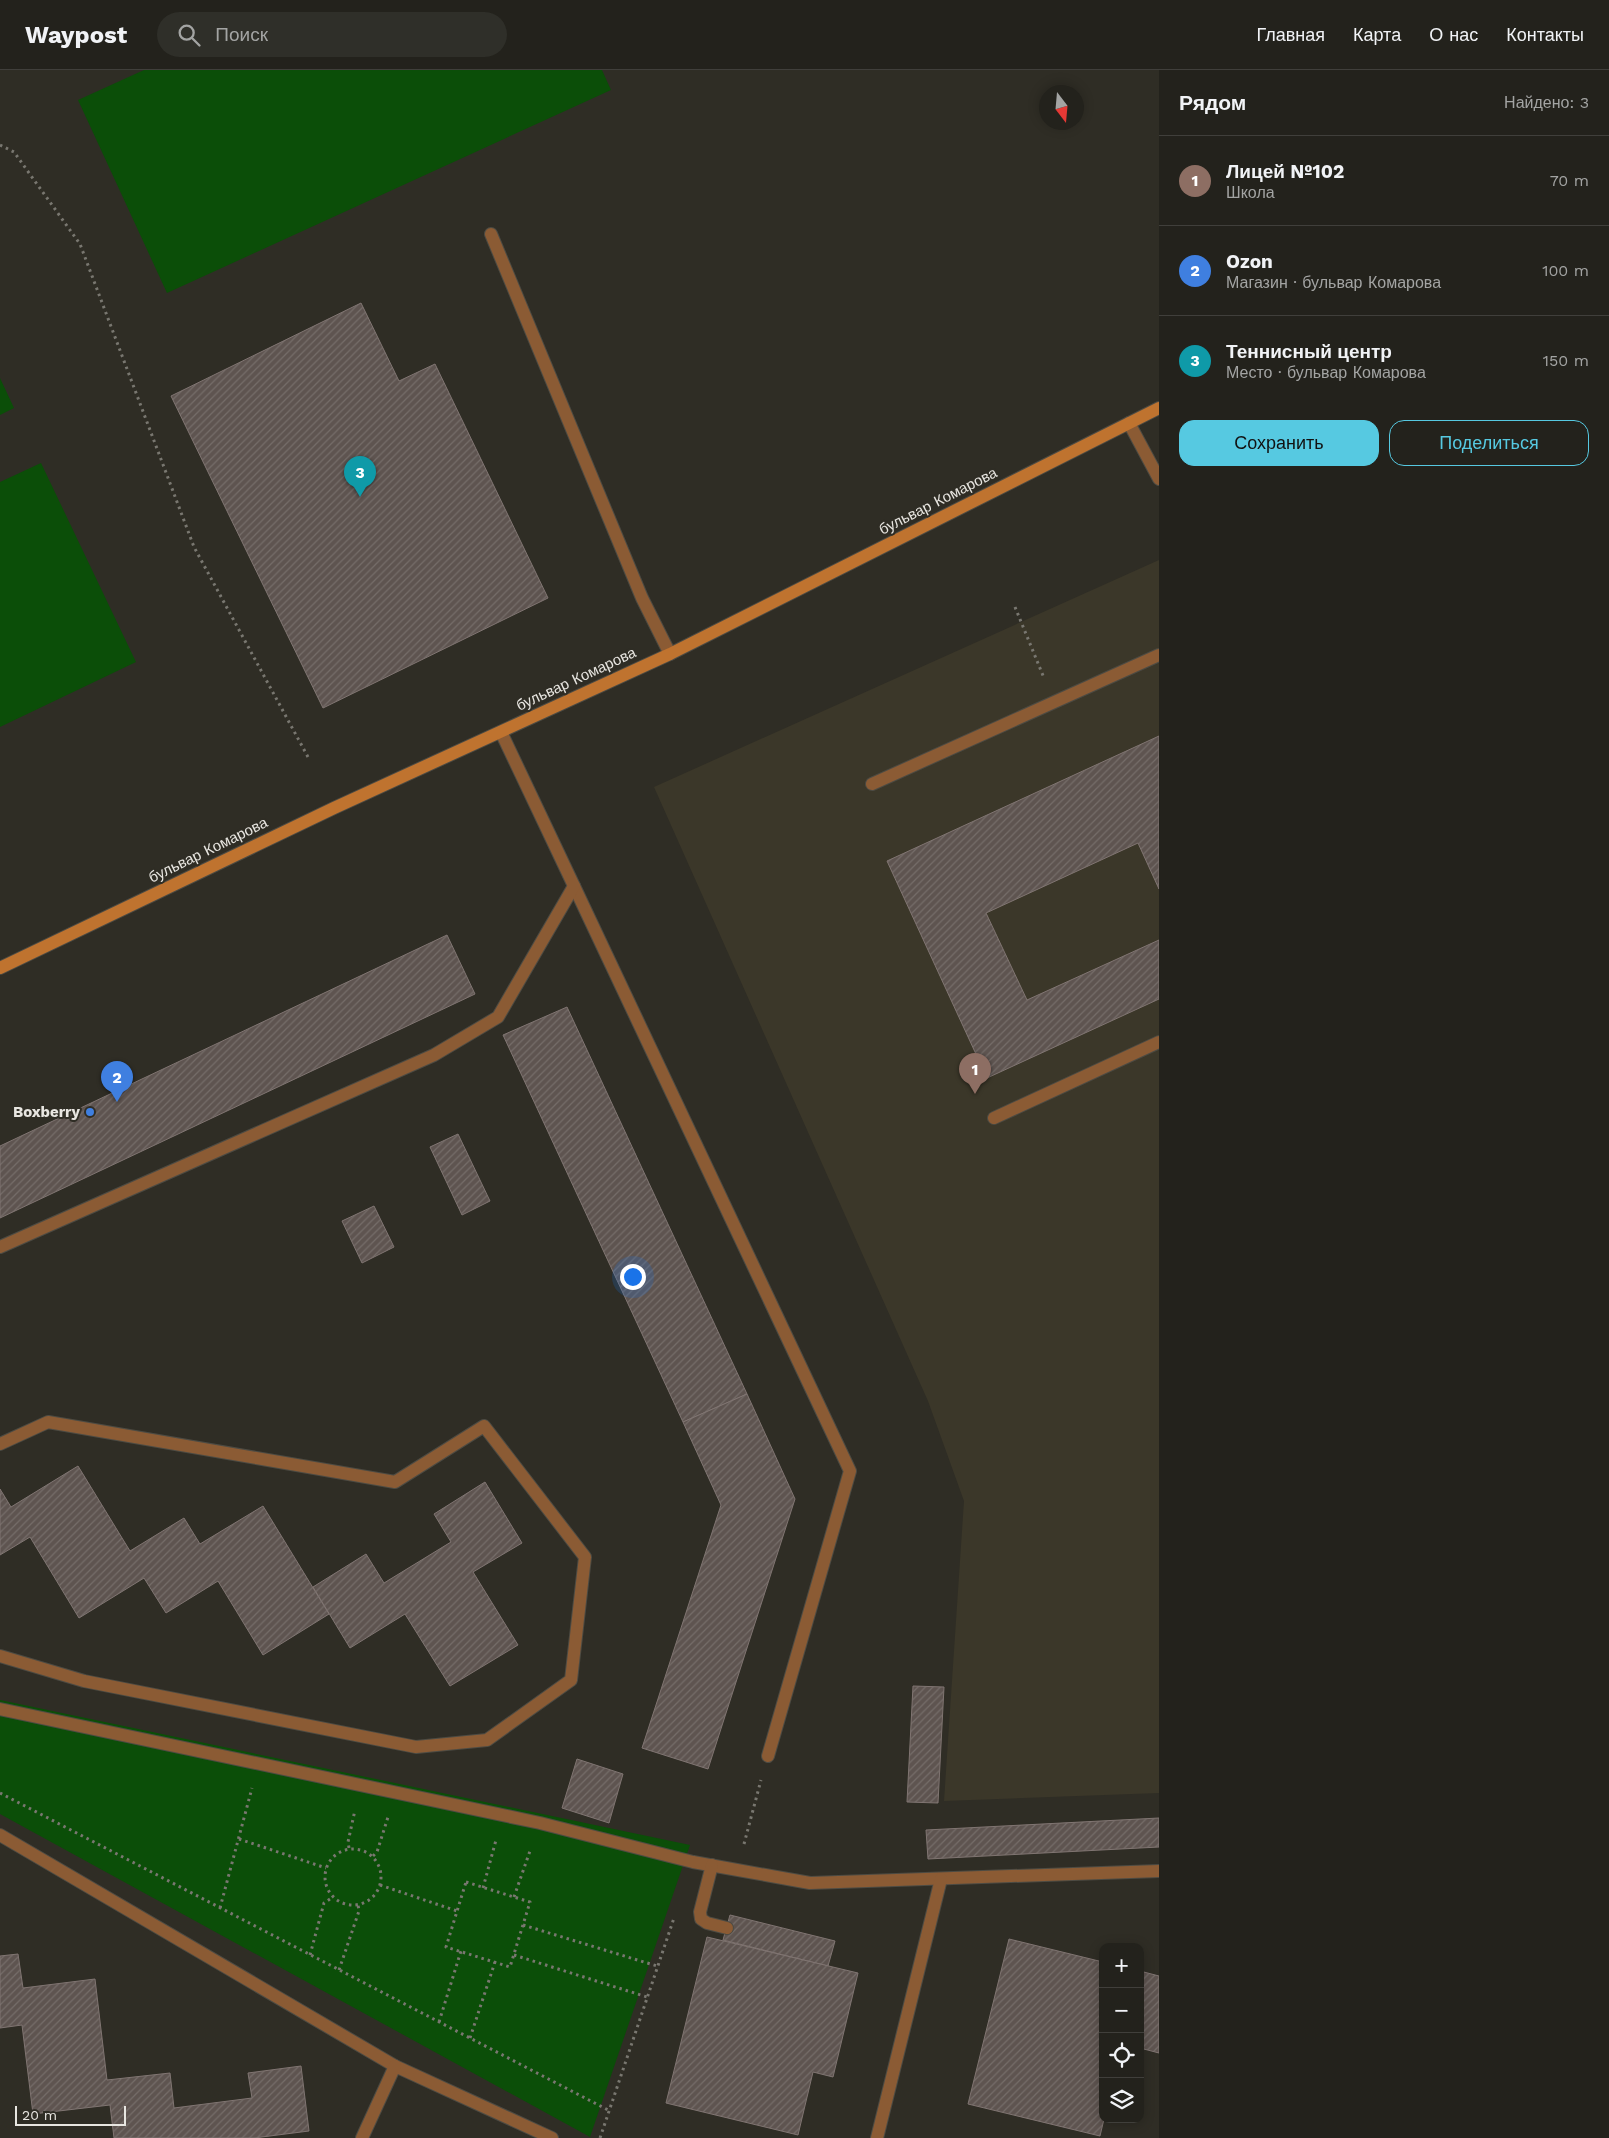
<!DOCTYPE html>
<html lang="ru">
<head>
<meta charset="utf-8">
<style>
	:root { --surface:#23221c; --page:#2f2f29; --text:#f1f3f6; --muted:#a3a4a3; --line:#403f3b; --accent:#56c9e1 }
	body { margin:0; font-family:"Work Sans",sans-serif; background:var(--page); color:var(--text) }
	.controls { position:absolute; right:15px; bottom:15px; display:grid; overflow:hidden; border-radius:10px; box-shadow:0 2px 12px #0003 }
	.controls button { width:45px; height:45px; display:grid; place-items:center; padding:0; border:0; border-bottom:1px solid var(--line); background:var(--surface); color:var(--text); font:25px sans-serif }
	.compass { position:absolute; left:1039px; top:15px; width:45px; height:45px; border-radius:50%; background:var(--surface); box-shadow:0 2px 12px #0003; rotate:164deg }
	.scale { position:absolute; left:15px; bottom:12px; width:111px; box-sizing:border-box; padding-left:5px; border:2px solid #e8e6e1; border-top:0; font-size:14px; line-height:18px; white-space:nowrap; color:#e8e6e1; -webkit-text-stroke:4px #2f2d25; paint-order:stroke }
	.you { position:absolute; left:632px; top:1206px; width:18px; height:18px; margin:-12px; border:4px solid #fff; border-radius:50%; background:#1a73e8; box-shadow:0 0 0 8px #1a73e833 }
	.badge { display:grid; place-items:center; width:32px; height:32px; border-radius:50%; background:var(--accent); color:#fff; font-size:16px; font-weight:700 }
	.pin { position:absolute; translate:-50% -41px; filter:drop-shadow(0 1px 2px #0008) }
	.pin::after { content:''; position:absolute; top:26px; width:18px; height:15px; background:inherit; clip-path:polygon(0 0,100% 0,50% 100%) }
	.list { margin:0; padding:0; list-style:none }
	h2 { display:flex; justify-content:space-between; align-items:center; height:65px; margin:0; padding:0 20px; font-size:21px }
	h2 small { font-size:16px; font-weight:400; color:var(--muted) }
	.list li { display:grid; grid-template-columns:32px 1fr auto; gap:15px; align-items:center; box-sizing:border-box; height:90px; padding:0 20px; border-top:1px solid var(--line) }
	.list b { display:block; font-size:19px; white-space:nowrap }
	.list p { margin:0; font-size:16px; white-space:nowrap; color:var(--muted) }
	.list em { font-size:16px; font-style:normal; color:var(--muted) }
	.actions { display:flex; gap:10px; padding:15px 20px }
	.actions a { flex:1; padding:11px 0; border:1px solid var(--accent); border-radius:15px; text-align:center; font-size:18px; color:var(--accent) }
	.actions .main { background:var(--accent); color:#111 }
	.icon { flex:none; width:28px; height:28px; fill:none; stroke:currentColor; stroke-width:2; stroke-linecap:round; stroke-linejoin:round }
	.map { position:relative; flex:none; width:1159px; height:2068px; overflow:hidden }
	header { display:flex; align-items:center; gap:30px; box-sizing:border-box; height:70px; padding:0 25px; background:var(--surface); border-bottom:1px solid var(--line) }
	header strong { font-size:24px }
	nav { display:flex; gap:28px; margin-inline-start:auto; font-size:18px }
	.search { width:350px; height:45px; background:var(--page); display:flex; align-items:center; gap:12px; box-sizing:border-box; padding:0 18px; border-radius:28px; color:var(--muted); font-size:19px }
	main { display:flex }
	aside { flex:1; background:var(--surface) }
	.map>svg:first-child { display:block }
</style>
</head>
<body>
<header>
<strong>Waypost</strong>
<div class="search"><svg class="icon" aria-label="search" viewBox="0 0 24 24"><circle cx="10" cy="10" r="6"/><path d="M15 15l6 6"/></svg>Поиск</div>
<nav><a>Главная</a><a>Карта</a><a>О нас</a><a>Контакты</a></nav>
</header>
<main>
<div class="map">
<svg width="1159" height="2068" viewBox="0 0 1159 2068">
	<defs>
		<pattern id="building-hatch" width="6" height="6" patternUnits="userSpaceOnUse" patternTransform="scale(1.25)"><rect width="6" height="6" fill="#5e5450"/><path d="M-1 1l2-2M0 6l6-6M5 7l2-2" fill="none" stroke="#756d69"/></pattern>
	</defs>
	<rect width="100%" height="100%" fill="#2f2d25"/>
	<path fill="#3b3729" d="M1159 490V1723L944 1731 964 1431 928 1331 654 717Z"/>
	<g fill="#0b4e08">
		<path d="M144 0H602L611 20 167 223 78 30Z"/>
		<path d="M0 308 14 338 0 345Z"/>
		<path d="M41 393 136 592 0 657V412Z"/>
		<path d="M0 1630 690 1775 590 2067 0 1744Z"/>
	</g>
	<g fill="url(#building-hatch)" stroke="#807572">
		<path d="M361 233 399 311 435 294 548 528 323 638 171 326Z"/>
		<path d="M1159 666V819L1138 773 986 843 1027 930 1159 870V929L987 1008 887 791Z"/>
		<path d="M447 865 475 924 0 1148V1076Z"/>
		<path d="M567 937 747 1324 683 1352 503 965Z"/>
		<path d="M458 1064 490 1131 462 1145 430 1077Z"/>
		<path d="M374 1136 394 1177 362 1193 342 1151Z"/>
		<path d="M747 1324 795 1429 708 1699 642 1678 721 1435 683 1352Z"/>
		<path d="M78 1396 130 1481 184 1448 200 1474 263 1436 329 1544 263 1585 218 1511 166 1543 144 1508 79 1548 30 1467 0 1485V1419L11 1437Z"/>
		<path d="M485 1412 522 1473 473 1502 518 1575 450 1616 405 1544 350 1578 313 1517 366 1484 384 1513 451 1472 434 1444Z"/>
		<path d="M913 1616 944 1617 938 1733 907 1732Z"/>
		<path d="M577 1689 623 1704 609 1753 562 1738Z"/>
		<path d="M1159 1748V1777L928 1789 926 1760Z"/>
		<path d="M730 1845 835 1871 828 1896 723 1870Z"/>
		<path d="M707 1867 858 1903 833 2007 813 2002 798 2065 666 2033Z"/>
		<path d="M1009 1869 1103 1892 1104 2049 1100 2066 968 2034Z"/>
		<path d="M18 1884 23 1918 95 1909 107 2010 170 2003 174 2038 252 2028 248 2003 301 1996 309 2061 254 2068H114L110 2035 33 2044 22 1955 0 1958V1886Z"/>
		<path d="M1140 1901 1159 1906V1983L1140 1978Z"/>
	</g>
	<g fill="none" stroke-linecap="round" stroke-linejoin="round">
		<defs>
			<g id="lane">
				<path d="M491 164 642 528 670 584"/>
				<path d="M1129 353 1159 409"/>
				<path d="M872 714 1159 585"/>
				<path d="M574 816 850 1401 768 1686"/>
				<path d="M994 1048 1159 972"/>
				<path d="M0 1177 434 985 498 947 574 816 501 662"/>
				<path d="M0 1374 48 1352 395 1412 484 1356 585 1487 571 1610 487 1670 416 1677 84 1611 0 1586"/>
				<path d="M0 1639 540 1753 693 1792 810 1813 1159 1801"/>
				<path d="M0 1765 395 1996 552 2068"/>
				<path d="M712 1795 700 1842 701 1849 707 1853 727 1858"/>
				<path d="M362 2068 395 1996"/>
				<path d="M877 2068 941 1809"/>
			</g>
			<path id="secondary" d="M0 898 334 738 670 584 1159 338"/>
		</defs>
		<use href="#lane" stroke="#4d4b43" stroke-width="14"/>
		<use href="#secondary" stroke="#4d4b43" stroke-width="14"/>
		<g stroke="#797770" stroke-width="3" stroke-dasharray="2.5 4" stroke-linecap="butt">
			<path d="M0 75 14 82 80 174 194 477 308 687"/>
			<path d="M1015 537 1044 608"/>
			<path d="M0 1723 608 2040"/>
			<path d="M239 1769 326 1798"/>
			<path d="M744 1774 761 1710"/>
			<path d="M349 1778 348 1772 355 1740"/>
			<circle cx="353" cy="1807" r="28"/>
			<path d="M373 1786 377 1782 388 1747"/>
			<path d="M466 1812 530 1832 510 1897 446 1877Z"/>
			<path d="M380 1815 457 1841"/>
			<path d="M483 1818 496 1770"/>
			<path d="M514 1827 531 1778"/>
			<path d="M220 1838 252 1718"/>
			<path d="M523 1855 657 1896"/>
			<path d="M310 1885 324 1833 333 1827"/>
			<path d="M514 1885 647 1927"/>
			<path d="M339 1900 359 1841 358 1835"/>
			<path d="M439 1952 461 1881"/>
			<path d="M470 1968 495 1892"/>
			<path d="M600 2068 674 1848"/>
		</g>
		<use href="#lane" stroke="#8b5b34" stroke-width="12"/>
		<use href="#secondary" stroke="#bf732f" stroke-width="12"/>
	</g>
	<circle fill="#3f7fe0" stroke="#2f2d25" stroke-width="2" cx="90" cy="1042" r="5"/>
	<g text-anchor="middle" stroke-width="4" stroke-linejoin="round" paint-order="stroke">
		<g font-size="15" fill="#e8e6e1" stroke="#2f2d25">
			<text transform="translate(938 431) rotate(-27)" y="5">бульвар Комарова</text>
			<text transform="translate(576 609) rotate(-25)" y="5">бульвар Комарова</text>
			<text transform="translate(208 780) rotate(-26)" y="5">бульвар Комарова</text>
		</g>
		<g font-size="15" font-weight="bold" fill="#e8e6e1" stroke="#2f2d25" text-anchor="end">
			<text x="80" y="1047">Boxberry</text>
		</g>
	</g>
</svg>
<div class="controls">
<button>+</button>
<button>−</button>
<button><svg class="icon" aria-label="locate" viewBox="0 0 24 24"><circle cx="12" cy="12" r="6"/><path d="M12 2v4M12 18v4M2 12h4M18 12h4"/></svg></button>
<button><svg class="icon" aria-label="layers" viewBox="0 0 24 24"><path d="M12 4l9 5-9 5-9-5zM3 14l9 5 9-5"/></svg></button>
</div>
<svg class="compass" viewBox="-18 -18 36 36"><path d="M0-13l5 13h-10z" fill="#e53935"/><path d="M0 13l5-13h-10z" fill="#a3a4a3"/></svg>
<div class="scale">20 m</div>
<div class="you"></div>
<div class="pin badge" style="left:975px;top:1024px;background:#8d6e63">1</div>
<div class="pin badge" style="left:117px;top:1032px;background:#3f7fe0">2</div>
<div class="pin badge" style="left:360px;top:427px;background:#0f9aa8">3</div>
</div>
<aside>
<h2>Рядом<small>Найдено: 3</small></h2>
<ul class="list">
<li><span class="badge" style="background:#8d6e63">1</span><div><b>Лицей №102</b><p>Школа</p></div><em>70 m</em></li>
<li><span class="badge" style="background:#3f7fe0">2</span><div><b>Ozon</b><p>Магазин · бульвар Комарова</p></div><em>100 m</em></li>
<li><span class="badge" style="background:#0f9aa8">3</span><div><b>Теннисный центр</b><p>Место · бульвар Комарова</p></div><em>150 m</em></li>
</ul>
<div class="actions"><a class="main">Сохранить</a><a>Поделиться</a></div>
</aside>
</main>
</body>
</html>
